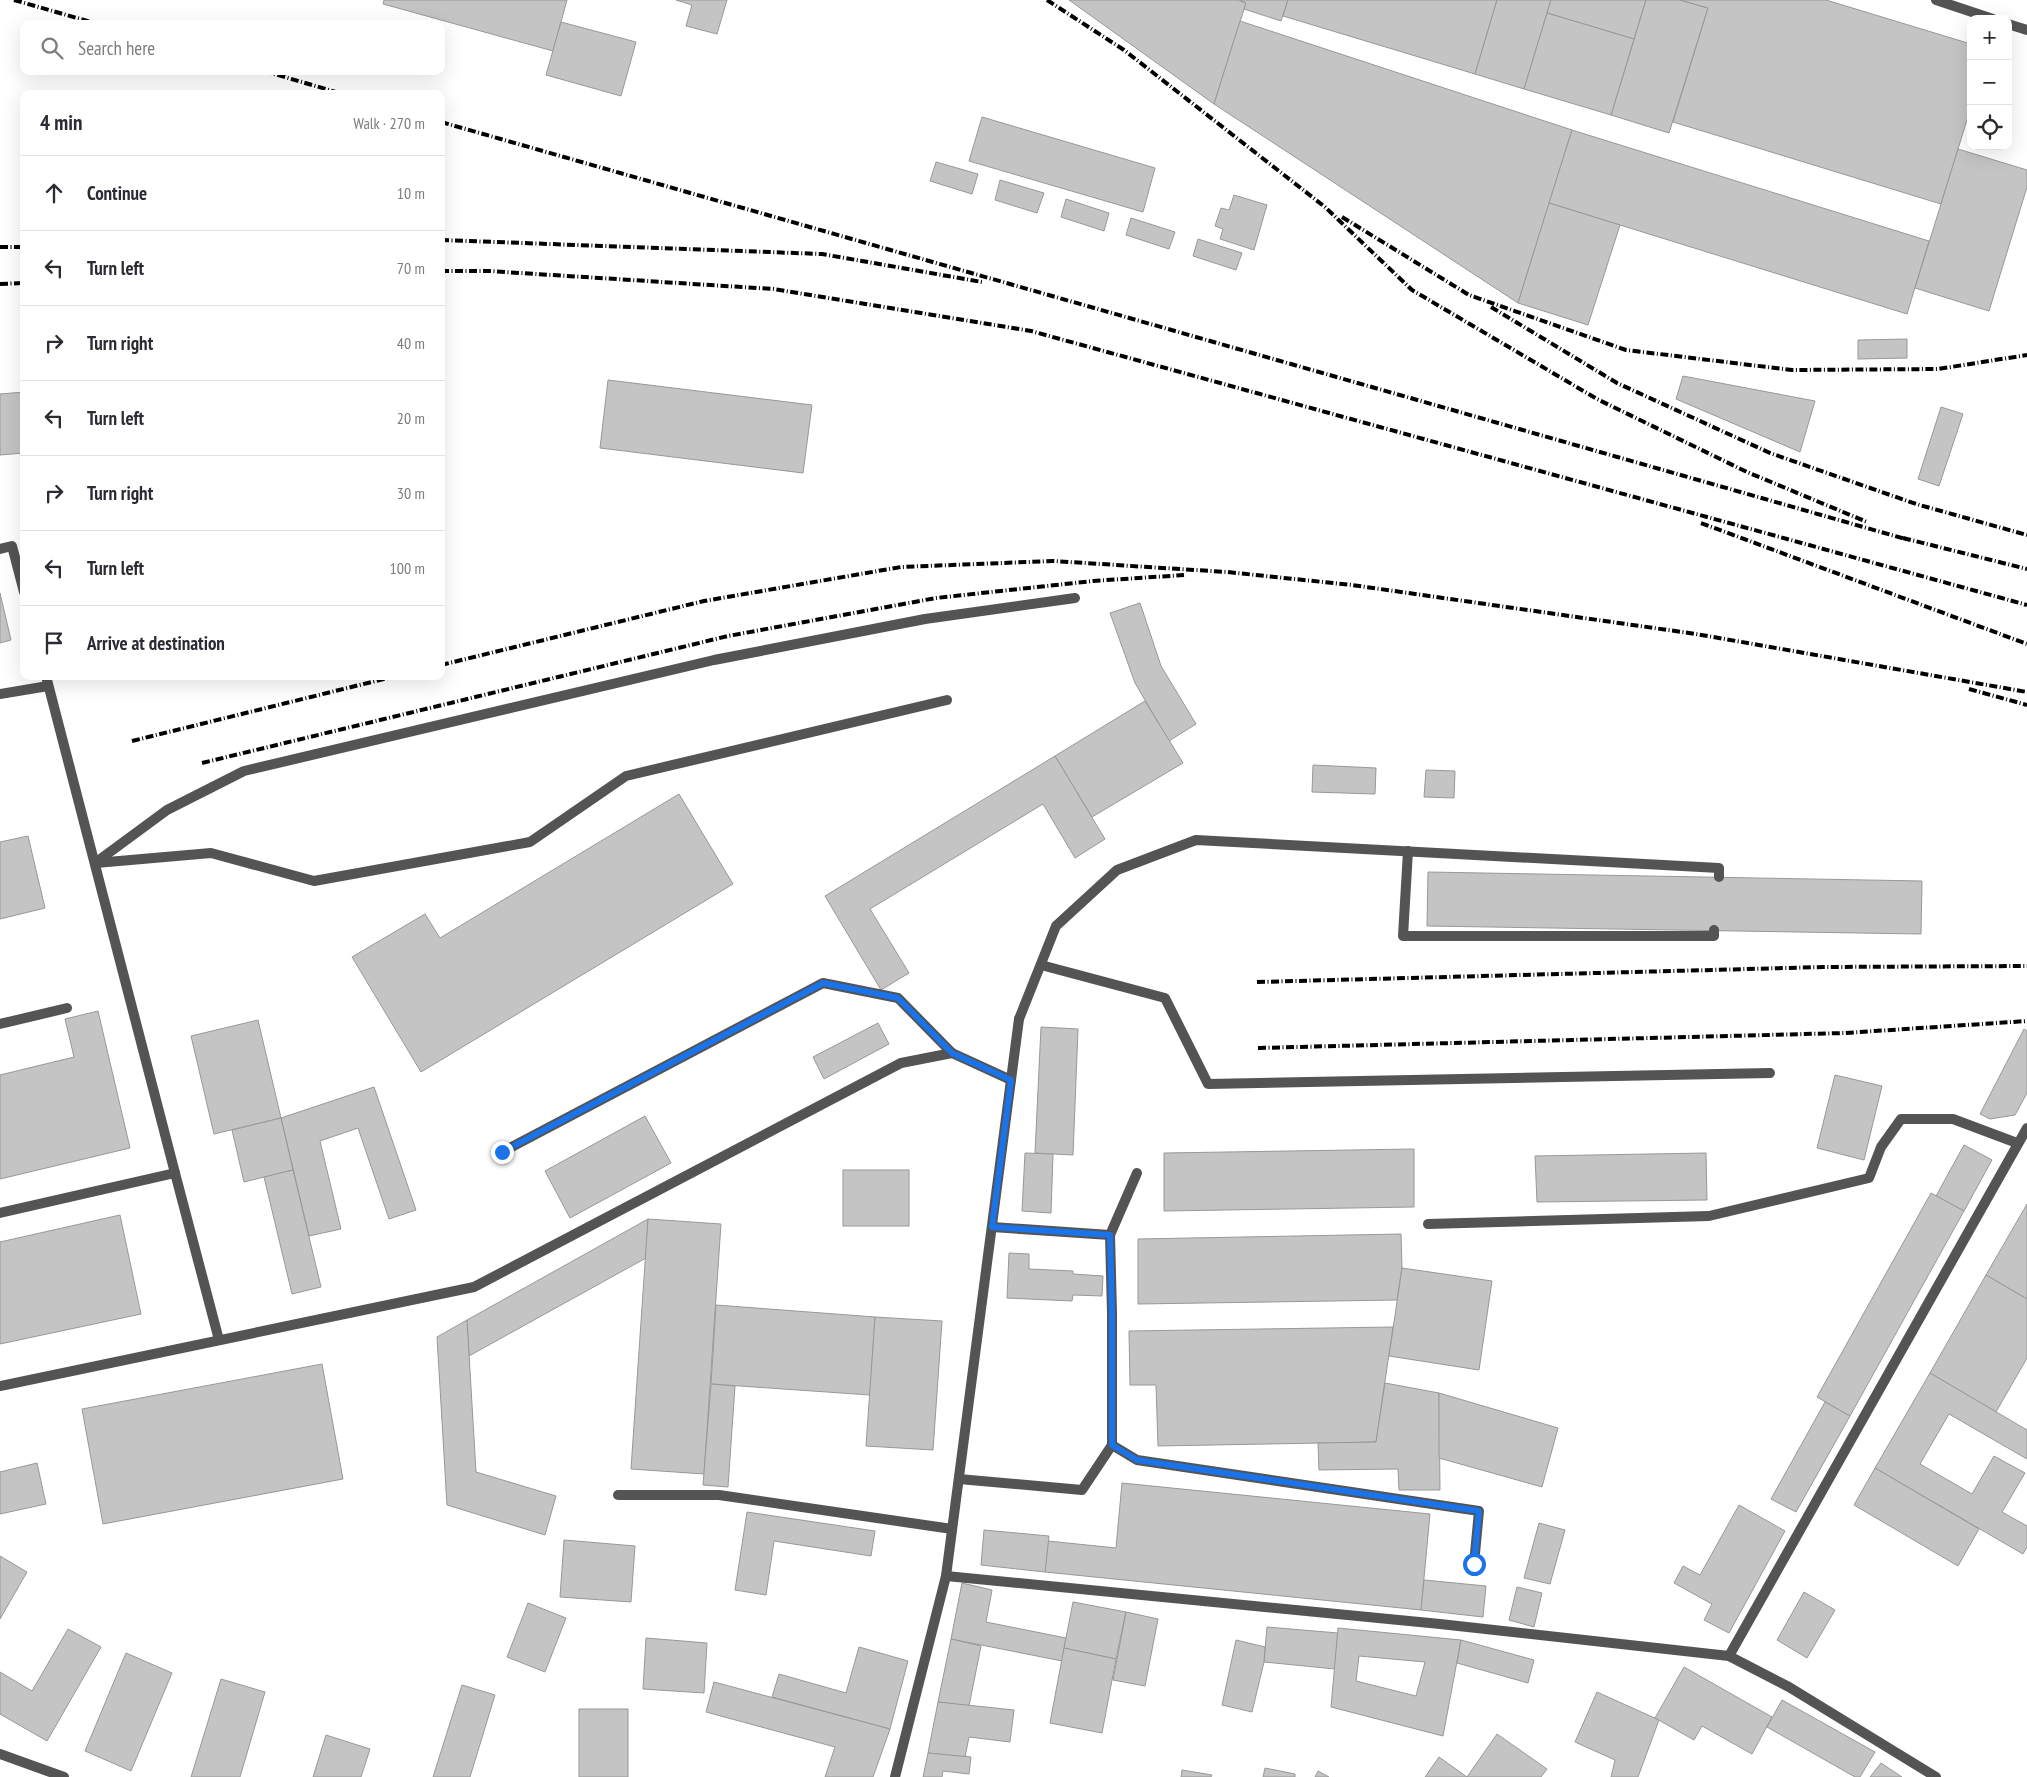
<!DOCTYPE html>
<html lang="en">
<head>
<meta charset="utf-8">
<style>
	:root { --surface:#fff; --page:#f2f2f3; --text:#2b2b33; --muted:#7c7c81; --line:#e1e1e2 }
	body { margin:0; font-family:"PT Sans Narrow",sans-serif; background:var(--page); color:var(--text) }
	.controls { position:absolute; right:15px; top:15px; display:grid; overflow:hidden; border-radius:10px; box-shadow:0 5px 20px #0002 }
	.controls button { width:45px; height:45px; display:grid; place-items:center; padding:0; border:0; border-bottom:1px solid var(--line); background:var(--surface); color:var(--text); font:25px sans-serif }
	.stop { position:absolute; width:15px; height:15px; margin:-11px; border:4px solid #1a73e8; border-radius:50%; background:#fff }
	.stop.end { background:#1a73e8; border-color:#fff; box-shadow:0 1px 5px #0008 }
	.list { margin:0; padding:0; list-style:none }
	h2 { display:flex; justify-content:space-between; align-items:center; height:65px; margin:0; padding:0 20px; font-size:21px }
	h2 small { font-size:16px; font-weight:400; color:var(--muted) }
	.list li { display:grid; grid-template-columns:32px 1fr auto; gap:15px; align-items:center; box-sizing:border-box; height:75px; padding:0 20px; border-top:1px solid var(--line) }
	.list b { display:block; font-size:19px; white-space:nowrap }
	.list em { font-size:16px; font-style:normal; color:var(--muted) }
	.icon { flex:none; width:28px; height:28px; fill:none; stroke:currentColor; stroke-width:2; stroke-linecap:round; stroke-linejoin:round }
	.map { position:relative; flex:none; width:2027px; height:1777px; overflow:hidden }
	.search { position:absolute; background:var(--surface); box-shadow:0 5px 20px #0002; left:20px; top:20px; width:425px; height:55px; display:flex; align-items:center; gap:12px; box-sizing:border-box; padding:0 18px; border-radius:10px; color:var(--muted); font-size:19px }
	.panel { position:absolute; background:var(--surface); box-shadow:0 5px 20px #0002; left:20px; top:90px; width:425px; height:590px; border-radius:10px }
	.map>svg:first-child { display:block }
</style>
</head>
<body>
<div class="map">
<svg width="2027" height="1777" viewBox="0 0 2027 1777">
	<rect width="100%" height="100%" fill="#fff"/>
	<g fill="#c4c4c4" stroke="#989898" fill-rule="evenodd">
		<path d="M384 0H567L553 51 383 4Z"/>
		<path d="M676 0H727L717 34 686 26 692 5Z"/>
		<path d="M1069 0H1237L1246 3 1214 104Z"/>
		<path d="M1240 0H1288L1281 21 1244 9 1246 3Z"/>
		<path d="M1288 0H1497L1475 74 1283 16Z"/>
		<path d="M1497 0H1551L1524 89 1475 74Z"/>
		<path d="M1551 0H1646L1634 39 1547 13Z"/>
		<path d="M1646 0H1680L1708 8 1669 133 1611 115Z"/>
		<path d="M1680 0H1826L1971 44V107L1941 204 1673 122 1708 8Z"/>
		<path d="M1547 13 1634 39 1611 115 1524 89Z"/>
		<path d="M1240 21 1572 130 1518 303 1214 104Z"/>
		<path d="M561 22 636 42 621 96 546 75Z"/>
		<path d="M982 117 1155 168 1143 212 969 161Z"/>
		<path d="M1572 130 1929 241 1907 314 1549 203Z"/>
		<path d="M1958 149 2027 170V187L1989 311 1915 288Z"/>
		<path d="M936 162 978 174 972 194 930 181Z"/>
		<path d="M1000 180 1044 193 1037 213 995 200Z"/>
		<path d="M1234 195 1267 205 1254 250 1220 239 1223 229 1215 226 1221 208 1229 210Z"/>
		<path d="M1066 199 1109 213 1104 231 1061 217Z"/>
		<path d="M1549 203 1620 225 1588 325 1518 303Z"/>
		<path d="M1131 218 1175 232 1169 249 1126 235Z"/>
		<path d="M1198 239 1242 253 1236 270 1193 256Z"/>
		<path d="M1907 339V358L1858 359V340Z"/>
		<path d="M1683 376 1815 401 1800 452 1676 399Z"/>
		<path d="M608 380 812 405 803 473 600 448Z"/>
		<path d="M24 392V453L0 455V394Z"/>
		<path d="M1941 407 1963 414 1939 486 1918 479Z"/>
		<path d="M0 593 11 640 0 643Z"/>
		<path d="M1140 603 1161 666 1196 724 1169 741 1135 683 1110 613Z"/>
		<path d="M1145 701 1183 763 1092 817 1055 756Z"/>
		<path d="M1055 756 1105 839 1075 858 1043 804 870 909 909 973 881 990 825 896Z"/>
		<path d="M1313 765 1376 768 1375 794 1312 792Z"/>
		<path d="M1426 770 1455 771 1454 798 1424 797Z"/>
		<path d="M679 794 733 884 421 1072 352 957 425 914 440 938Z"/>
		<path d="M28 836 45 908 0 919V842Z"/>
		<path d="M1428 872 1922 881 1921 934 1427 926Z"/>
		<path d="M98 1011 130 1148 0 1179V1075L74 1057 65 1019Z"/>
		<path d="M258 1020 281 1118 214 1134 191 1036Z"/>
		<path d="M878 1023 889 1044 824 1079 813 1057Z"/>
		<path d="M1041 1027 1078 1029 1073 1155 1035 1153Z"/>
		<path d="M2024 1029 2027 1031V1093L2015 1115 1990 1119 1980 1114Z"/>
		<path d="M1835 1075 1882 1086 1864 1160 1817 1148Z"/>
		<path d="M374 1087 416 1210 389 1219 358 1128 320 1141 341 1229 309 1236 281 1118Z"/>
		<path d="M645 1116 671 1163 570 1218 545 1171Z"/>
		<path d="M281 1118 293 1170 244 1182 232 1130Z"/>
		<path d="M1964 1145 1992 1160 1964 1211 1936 1196Z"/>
		<path d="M1414 1149V1207L1164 1211V1153Z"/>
		<path d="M1025 1153 1053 1154 1051 1213 1022 1211Z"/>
		<path d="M1706 1153 1707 1200 1537 1202 1535 1156Z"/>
		<path d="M293 1170 321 1287 292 1294 264 1177Z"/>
		<rect x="843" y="1170" width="66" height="56"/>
		<path d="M1931 1193 1964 1211 1850 1416 1817 1397Z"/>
		<path d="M2027 1204V1299L1986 1275Z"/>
		<path d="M120 1215 141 1314 0 1344V1242Z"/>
		<path d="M648 1219 646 1258 469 1356 467 1320Z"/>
		<path d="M648 1219 721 1224 704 1474 631 1469Z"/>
		<path d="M1401 1234 1402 1268 1397 1300 1138 1304V1239Z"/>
		<path d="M1009 1253 1029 1254V1269L1073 1271V1274L1103 1276 1102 1296 1073 1295 1072 1301 1007 1298Z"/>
		<path d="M1402 1268 1492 1281 1479 1370 1389 1356Z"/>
		<path d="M1986 1275 2027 1299V1358L1996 1412 1930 1373Z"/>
		<path d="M716 1305 875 1317 870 1395 711 1384Z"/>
		<path d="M875 1317 942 1321 933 1450 866 1446Z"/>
		<path d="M467 1320 476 1472 556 1496 545 1535 447 1505 437 1337Z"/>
		<path d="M1393 1327 1376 1442 1158 1446 1156 1385H1130L1129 1331Z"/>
		<path d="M322 1364 343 1479 103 1524 82 1409Z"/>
		<path d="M1930 1373 2027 1430V1459L1949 1414 1920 1464 1972 1494 1994 1456 2025 1473 2002 1512 2027 1526V1547L2023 1554 1875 1468Z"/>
		<path d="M1385 1383 1439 1393 1440 1490H1399L1398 1469 1319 1470 1318 1443 1376 1442Z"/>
		<path d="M711 1384 735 1386 728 1487 703 1485Z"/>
		<path d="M1439 1393 1558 1428 1542 1487 1439 1458Z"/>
		<path d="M1825 1402 1850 1416 1796 1512 1771 1499Z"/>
		<path d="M37 1463 46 1504 0 1514V1472Z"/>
		<path d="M1875 1468 1979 1529 1958 1566 1854 1505Z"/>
		<path d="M1122 1483 1430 1514 1421 1610 1045 1572 1048 1541 1116 1548Z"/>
		<path d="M1739 1505 1785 1531 1729 1633 1704 1620 1712 1604 1674 1583 1683 1566 1700 1575Z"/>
		<path d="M747 1512 875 1531 871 1556 774 1541 766 1595 735 1590Z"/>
		<path d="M1539 1523 1565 1530 1550 1584 1524 1578Z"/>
		<path d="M984 1530 1049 1536 1045 1572 981 1565Z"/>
		<path d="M564 1540 635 1546 631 1602 560 1597Z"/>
		<path d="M0 1556 27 1572 0 1619Z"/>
		<path d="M1424 1580 1486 1586 1483 1617 1421 1610Z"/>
		<path d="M962 1583 992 1590 986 1622 1066 1638 1062 1661 951 1639Z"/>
		<path d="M1517 1587 1542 1593 1534 1627 1509 1620Z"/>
		<path d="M1804 1592 1835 1610 1807 1658 1777 1640Z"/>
		<path d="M1073 1602 1126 1612 1116 1659 1064 1648Z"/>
		<path d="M528 1603 566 1618 545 1672 507 1657Z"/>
		<path d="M1126 1612 1158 1619 1145 1686 1113 1680Z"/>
		<path d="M1267 1627 1338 1633 1335 1669 1264 1662Z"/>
		<path d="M1338 1628 1461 1640 1443 1736 1331 1707ZM1359 1656 1425 1662 1416 1696 1356 1681Z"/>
		<path d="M68 1629 101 1647 47 1741 0 1714V1672L32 1691Z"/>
		<path d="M646 1638 707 1643 704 1693 643 1689Z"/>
		<path d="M951 1639 981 1646 969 1706 938 1702Z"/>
		<path d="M1236 1640 1265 1647 1264 1662 1252 1712 1222 1705Z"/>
		<path d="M1461 1640 1534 1660 1528 1683 1457 1663Z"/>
		<path d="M859 1647 908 1661 890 1729 772 1697 779 1674 846 1693Z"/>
		<path d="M1064 1648 1116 1659 1102 1733 1050 1723Z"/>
		<path d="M126 1653 172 1673 131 1771 85 1751Z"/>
		<path d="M1684 1667 1772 1717 1752 1754 1702 1726 1694 1740 1655 1718Z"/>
		<path d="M221 1679 265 1692 240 1777H191Z"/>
		<path d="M714 1682 890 1729 873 1777H825L835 1747 706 1712Z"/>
		<path d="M462 1685 495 1695 470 1777H433Z"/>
		<path d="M1597 1692 1659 1720 1638 1777H1611L1615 1760 1575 1742Z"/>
		<path d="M1782 1700 1875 1752 1860 1777H1855L1767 1727Z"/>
		<path d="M938 1702 1014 1710 1010 1742 969 1737 965 1757 928 1753Z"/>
		<rect x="579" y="1709" width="49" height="68"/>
		<path d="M1497 1734 1547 1769 1541 1777H1467Z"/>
		<path d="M326 1735 370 1749 361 1777H313Z"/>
		<path d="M928 1753 971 1757 969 1774 943 1771 942 1777H923Z"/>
		<path d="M1439 1757 1467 1777H1468H1425Z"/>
		<path d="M1881 1763 1902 1777H1870Z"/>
		<path d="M1265 1768 1295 1774V1777H1263Z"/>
		<path d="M1182 1770 1212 1775 1211 1777H1181Z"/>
		<path d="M1318 1771 1329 1777H1315Z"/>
	</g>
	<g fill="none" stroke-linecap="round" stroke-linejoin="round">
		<g stroke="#545454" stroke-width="10">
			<path d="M0 694 48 686"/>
			<path d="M1408 851 1403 936H1714V930"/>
			<path d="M95 863 167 810 244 771 714 660 925 619 1075 598"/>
			<path d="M96 863 211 853 314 881 530 842 626 776 947 700"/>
			<path d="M1041 965 1165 998 1208 1084 1770 1073"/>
			<path d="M1019 1019 1056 926 1117 870 1196 840 1719 868V877"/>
			<path d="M502 1152 823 983 898 998 952 1053"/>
			<path d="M0 1213 175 1173 219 1340"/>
			<path d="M1428 1224 1709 1216 1869 1178 1881 1147 1901 1119H1953L2017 1143"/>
			<path d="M992 1227 1110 1235 1112 1313V1445L1137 1460 1479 1511 1474 1564"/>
			<path d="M1110 1235 1137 1173"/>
			<path d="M0 1386 474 1287 901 1063 952 1053 1011 1080"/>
			<path d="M959 1479 1082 1490 1112 1445"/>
			<path d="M618 1495H719L952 1529"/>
		</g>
		<g stroke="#545454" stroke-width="10">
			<path d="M1936 0 1993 19"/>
			<path d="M2008 24 2027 30"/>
			<path d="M0 549 12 546 24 592"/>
			<path d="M46 676 175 1173"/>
			<path d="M0 1024 67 1008"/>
			<path d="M946 1576 1440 1624 1729 1656 1789 1687 1936 1777"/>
			<path d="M1729 1656 2027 1128"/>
			<path d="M0 1754 64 1777"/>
			<path d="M895 1777 946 1576 1019 1019"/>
		</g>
		<g stroke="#000" stroke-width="4" stroke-dasharray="8 2.5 1 2.5" stroke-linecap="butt">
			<path d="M14 0 98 24"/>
			<path d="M1047 0 1124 50 1325 207 1412 290 1597 399 1747 472 1867 522"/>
			<path d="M264 71 343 94"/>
			<path d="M441 122 1909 540"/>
			<path d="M1342 217 1469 295 1626 350 1792 370 1938 369 2027 355"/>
			<path d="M441 240 822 254 982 282"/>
			<path d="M0 247H24"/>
			<path d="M441 271H489L773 289 1031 331 2027 605"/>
			<path d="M0 284 24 283"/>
			<path d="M1491 307 1617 383 1770 453 1916 504 2027 535"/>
			<path d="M1701 523 2027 644"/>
			<path d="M1903 538 2027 569"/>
			<path d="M441 665 704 601 901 567 1053 561 1227 572 1352 585 1696 634 2027 692"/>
			<path d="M1969 689 2027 705"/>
			<path d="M132 741 396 676"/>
			<path d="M202 763 728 636 936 598 1093 581 1184 575"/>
			<path d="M1257 982 1823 967 2027 966"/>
			<path d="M1258 1048 1845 1033 2027 1021"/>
		</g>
	</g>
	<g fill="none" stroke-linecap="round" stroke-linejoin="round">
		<path stroke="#1a73e8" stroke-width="6" d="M502 1152 823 983 898 998 952 1053 1011 1080 992 1227 1110 1235 1112 1313V1445L1137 1460 1479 1511 1474 1564"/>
	</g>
</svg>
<div class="controls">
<button>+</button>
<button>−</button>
<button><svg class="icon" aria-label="locate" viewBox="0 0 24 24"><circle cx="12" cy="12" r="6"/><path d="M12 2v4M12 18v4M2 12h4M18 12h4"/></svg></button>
</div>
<div class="stop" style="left:1474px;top:1564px"></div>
<div class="stop end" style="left:502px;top:1152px"></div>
<div class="search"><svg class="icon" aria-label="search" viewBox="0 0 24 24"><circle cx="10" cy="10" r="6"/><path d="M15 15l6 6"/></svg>Search here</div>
<section class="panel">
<h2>4 min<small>Walk · 270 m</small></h2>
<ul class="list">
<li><svg class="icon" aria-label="ahead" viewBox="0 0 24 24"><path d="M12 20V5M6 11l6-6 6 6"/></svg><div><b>Continue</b></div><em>10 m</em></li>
<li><svg class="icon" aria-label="left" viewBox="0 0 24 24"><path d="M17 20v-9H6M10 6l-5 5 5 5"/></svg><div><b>Turn left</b></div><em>70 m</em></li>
<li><svg class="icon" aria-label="right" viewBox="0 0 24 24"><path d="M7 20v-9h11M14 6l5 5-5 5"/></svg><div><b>Turn right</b></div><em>40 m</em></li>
<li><svg class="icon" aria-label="left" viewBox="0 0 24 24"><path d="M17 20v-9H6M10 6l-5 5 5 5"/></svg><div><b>Turn left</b></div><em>20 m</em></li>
<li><svg class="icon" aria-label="right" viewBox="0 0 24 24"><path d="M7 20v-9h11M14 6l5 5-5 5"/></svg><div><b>Turn right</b></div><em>30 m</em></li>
<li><svg class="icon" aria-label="left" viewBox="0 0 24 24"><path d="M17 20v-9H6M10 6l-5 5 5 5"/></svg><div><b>Turn left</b></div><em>100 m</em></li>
<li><svg class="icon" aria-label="arrive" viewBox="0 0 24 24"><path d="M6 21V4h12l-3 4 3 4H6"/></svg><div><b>Arrive at destination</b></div></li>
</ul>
</section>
</div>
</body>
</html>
